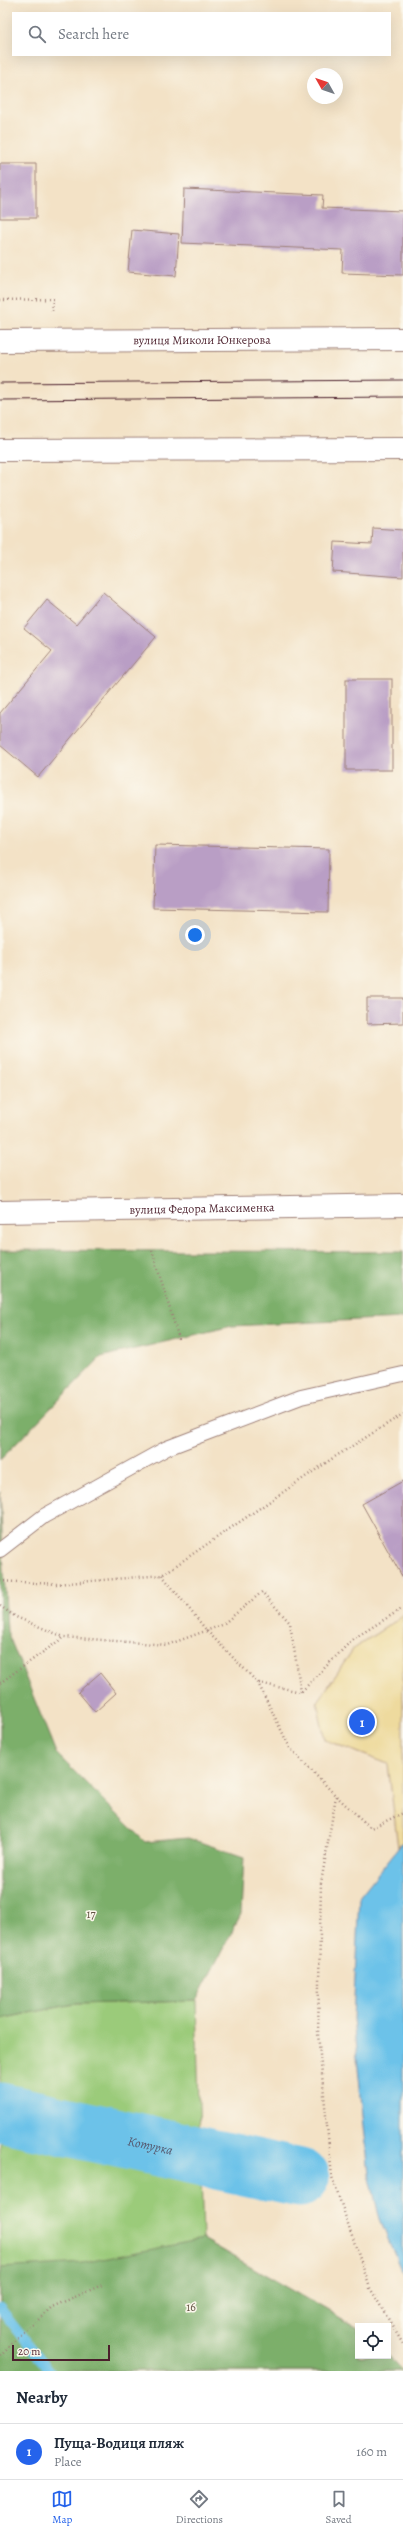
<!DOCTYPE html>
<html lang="en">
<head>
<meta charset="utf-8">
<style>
	:root { --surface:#fff; --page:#f6f6f7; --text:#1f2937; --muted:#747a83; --line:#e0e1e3; --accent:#2563eb }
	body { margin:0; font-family:Alegreya,serif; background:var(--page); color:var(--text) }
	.controls { position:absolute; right:12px; bottom:12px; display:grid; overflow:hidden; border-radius:0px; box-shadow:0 4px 16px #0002 }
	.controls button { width:36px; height:36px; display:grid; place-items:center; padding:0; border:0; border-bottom:1px solid var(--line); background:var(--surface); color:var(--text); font:20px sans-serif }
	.compass { position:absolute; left:307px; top:68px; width:36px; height:36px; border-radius:50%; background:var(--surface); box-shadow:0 4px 16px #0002; rotate:310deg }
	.scale { position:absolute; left:12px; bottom:10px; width:98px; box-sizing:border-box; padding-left:4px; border:2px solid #4a1f2b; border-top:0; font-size:11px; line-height:14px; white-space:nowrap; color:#4a1f2b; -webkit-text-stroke:3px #fbf7ec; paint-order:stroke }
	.you { position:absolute; left:195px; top:935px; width:14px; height:14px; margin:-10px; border:3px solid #fff; border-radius:50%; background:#1a73e8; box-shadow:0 0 0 6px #1a73e833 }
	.badge { display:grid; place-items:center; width:26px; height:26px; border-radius:50%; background:var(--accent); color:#fff; font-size:13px; font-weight:700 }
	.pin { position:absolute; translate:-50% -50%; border:2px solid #fff; box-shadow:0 1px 4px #0006 }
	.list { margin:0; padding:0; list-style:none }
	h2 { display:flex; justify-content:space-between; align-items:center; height:52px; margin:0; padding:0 16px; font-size:17px }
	h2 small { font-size:13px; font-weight:400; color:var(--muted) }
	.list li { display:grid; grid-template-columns:26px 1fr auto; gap:12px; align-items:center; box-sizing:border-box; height:56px; padding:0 16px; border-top:1px solid var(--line) }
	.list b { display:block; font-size:15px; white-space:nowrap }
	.list p { margin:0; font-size:13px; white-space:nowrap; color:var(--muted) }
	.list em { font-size:13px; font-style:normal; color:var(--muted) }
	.icon { flex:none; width:22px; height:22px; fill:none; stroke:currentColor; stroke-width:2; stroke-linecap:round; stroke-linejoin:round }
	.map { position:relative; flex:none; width:403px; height:2371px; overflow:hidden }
	.search { position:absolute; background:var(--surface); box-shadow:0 4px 16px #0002; left:12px; right:12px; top:12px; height:44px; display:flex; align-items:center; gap:10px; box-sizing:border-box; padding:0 14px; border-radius:0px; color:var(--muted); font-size:15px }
	.sheet { height:108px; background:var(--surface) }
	nav { display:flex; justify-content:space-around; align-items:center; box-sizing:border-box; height:56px; border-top:1px solid var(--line); background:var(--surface); font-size:11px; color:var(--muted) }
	nav a { display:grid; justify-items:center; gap:2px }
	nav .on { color:var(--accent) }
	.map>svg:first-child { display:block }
</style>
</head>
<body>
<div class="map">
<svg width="403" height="2371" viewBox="0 0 403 2371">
	<rect width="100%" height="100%" fill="#fbf7ec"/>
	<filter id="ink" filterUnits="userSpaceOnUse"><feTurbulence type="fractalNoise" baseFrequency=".025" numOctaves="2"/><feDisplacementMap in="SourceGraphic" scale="8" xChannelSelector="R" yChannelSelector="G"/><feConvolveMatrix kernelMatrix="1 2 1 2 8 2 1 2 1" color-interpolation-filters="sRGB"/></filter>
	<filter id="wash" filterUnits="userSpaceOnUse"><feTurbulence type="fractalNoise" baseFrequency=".012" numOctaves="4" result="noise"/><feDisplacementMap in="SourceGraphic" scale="16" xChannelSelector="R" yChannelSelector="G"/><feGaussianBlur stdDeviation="0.9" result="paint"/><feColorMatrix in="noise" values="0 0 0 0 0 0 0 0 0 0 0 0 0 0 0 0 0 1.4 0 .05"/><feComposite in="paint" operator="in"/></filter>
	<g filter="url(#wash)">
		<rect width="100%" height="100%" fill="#f3e2c6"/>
		<path fill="#9bcb7a" stroke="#727552" d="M196 2001 203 2239 358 2328V2356H388V2354L403 2371H0V2019L74 2004Z"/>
		<g fill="#7caf6a" stroke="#63674a">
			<path d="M0 1250 403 1252V1318L232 1326 101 1357 0 1460Z"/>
			<path d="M0 1492 7 1631 56 1753 145 1842 188 1838 244 1857 241 1914 196 2001 74 2004 0 2019Z"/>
			<path d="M203 2239 358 2328V2356H388V2354L403 2371H0V2268L83 2263Z"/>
		</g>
		<path fill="#eeda9e" stroke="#9c7c64" d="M403 1613V1842L398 1848 388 1764 325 1740 317 1703 354 1648 397 1620Z"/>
		<path fill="#6cc2e9" stroke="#5b708a" d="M403 1842V2275L380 2220 369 2174 353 2019 359 1897Z"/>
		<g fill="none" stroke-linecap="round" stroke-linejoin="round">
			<path stroke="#6cc2e9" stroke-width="10" d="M0 2308 50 2371"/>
			<path stroke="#6cc2e9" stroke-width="59" id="s1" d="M0 2112 300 2178"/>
		</g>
		<g id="blocks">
			<g fill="#b99ec5">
				<rect x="0" y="164" width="36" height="54"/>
				<path d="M184 189 323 195 322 208 403 211V275L342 273 343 250 182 243Z"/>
				<path d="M132 230 179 234 176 276 128 272Z"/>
				<path d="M373 528 403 530V577L333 572 335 542 372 544Z"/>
				<path d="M103 592 156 637 38 777 0 745V713L52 651 24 628 47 600 76 624Z"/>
				<rect x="346" y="679" width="46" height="91"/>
				<path d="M155 845 329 849 328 912 153 908Z"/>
				<path d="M367 998H403V1023L367 1024Z"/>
				<path d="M403 1481V1578L362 1504Z"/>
				<path d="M100 1673 116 1693 95 1712 78 1692Z"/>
			</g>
		</g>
	</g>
	<g filter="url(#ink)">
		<use href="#blocks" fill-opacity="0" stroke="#9e8078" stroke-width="1"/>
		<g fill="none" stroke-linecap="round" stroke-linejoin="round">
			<defs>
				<path id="service" d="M0 1550 44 1516 167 1448 301 1397 403 1374"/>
				<g id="minor">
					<path id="s2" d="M0 341 403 339"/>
					<path d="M0 450 403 449"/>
					<path id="s3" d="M0 1212 403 1205"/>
				</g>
			</defs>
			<use href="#service" stroke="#9e8078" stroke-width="16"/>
			<use href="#minor" stroke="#9e8078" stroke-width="24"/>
			<g stroke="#9e8078" stroke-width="2.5" stroke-dasharray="1 3" stroke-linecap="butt">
				<path d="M0 300 53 299 52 312"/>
				<path d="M152 1250 179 1339"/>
				<path d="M162 1575 207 1631 258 1683 290 1748 336 1796 371 1828 403 1813"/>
				<path d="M0 1581 56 1584 162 1575 333 1458 403 1414"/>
				<path d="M0 1606 16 1617 64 1637 167 1645 222 1625 262 1592 290 1623 301 1692"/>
				<path d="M0 1683 64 1637"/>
				<path d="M259 1683 301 1692 353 1639 403 1608"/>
				<path d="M336 1796 321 1883 318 2034 332 2177 370 2288 403 2344"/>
				<path d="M0 2355 52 2307 104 2284"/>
			</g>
			<use href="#service" stroke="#fff" stroke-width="14"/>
			<use href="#minor" stroke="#fff" stroke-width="22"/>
			<g stroke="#4a1f2b" stroke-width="1">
				<path d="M0 383 403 380"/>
				<path d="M0 400 403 397"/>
			</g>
		</g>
	</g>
	<g text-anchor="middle" stroke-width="3" stroke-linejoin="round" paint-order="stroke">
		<g font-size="12" fill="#4a1f2b" stroke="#fbf7ec">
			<text dy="4" stroke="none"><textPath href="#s2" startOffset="202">вулиця Миколи Юнкерова</textPath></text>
			<text dy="4" stroke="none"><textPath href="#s3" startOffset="202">вулиця Федора Максименка</textPath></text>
		</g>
		<g font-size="12" fill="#625343" stroke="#fbf7ec">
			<text x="91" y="1918">17</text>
			<text x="191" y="2311">16</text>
		</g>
		<g font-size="13" font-style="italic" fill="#56586e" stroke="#fbf7ec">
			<text dy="5" stroke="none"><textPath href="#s1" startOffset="154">Котурка</textPath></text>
		</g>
	</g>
</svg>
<div class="controls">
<button><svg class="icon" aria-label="locate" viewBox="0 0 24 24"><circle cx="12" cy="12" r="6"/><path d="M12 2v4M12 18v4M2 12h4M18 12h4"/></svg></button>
</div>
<svg class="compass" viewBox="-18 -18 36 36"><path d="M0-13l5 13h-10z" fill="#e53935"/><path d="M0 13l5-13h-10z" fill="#747a83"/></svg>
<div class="scale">20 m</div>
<div class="you"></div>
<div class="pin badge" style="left:362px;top:1722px">1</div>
<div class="search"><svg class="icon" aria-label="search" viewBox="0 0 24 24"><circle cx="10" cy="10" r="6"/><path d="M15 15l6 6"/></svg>Search here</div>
</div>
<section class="sheet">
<h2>Nearby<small></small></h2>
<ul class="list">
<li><span class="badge">1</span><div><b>Пуща-Водиця пляж</b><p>Place</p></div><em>160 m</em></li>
</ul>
</section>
<nav>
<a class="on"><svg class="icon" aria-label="map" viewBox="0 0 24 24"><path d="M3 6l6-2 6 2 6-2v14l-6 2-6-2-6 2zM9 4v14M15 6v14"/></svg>Map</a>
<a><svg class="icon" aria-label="directions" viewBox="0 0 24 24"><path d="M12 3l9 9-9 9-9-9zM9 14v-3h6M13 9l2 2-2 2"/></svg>Directions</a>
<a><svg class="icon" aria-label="saved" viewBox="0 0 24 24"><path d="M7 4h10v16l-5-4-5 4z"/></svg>Saved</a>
</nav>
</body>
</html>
